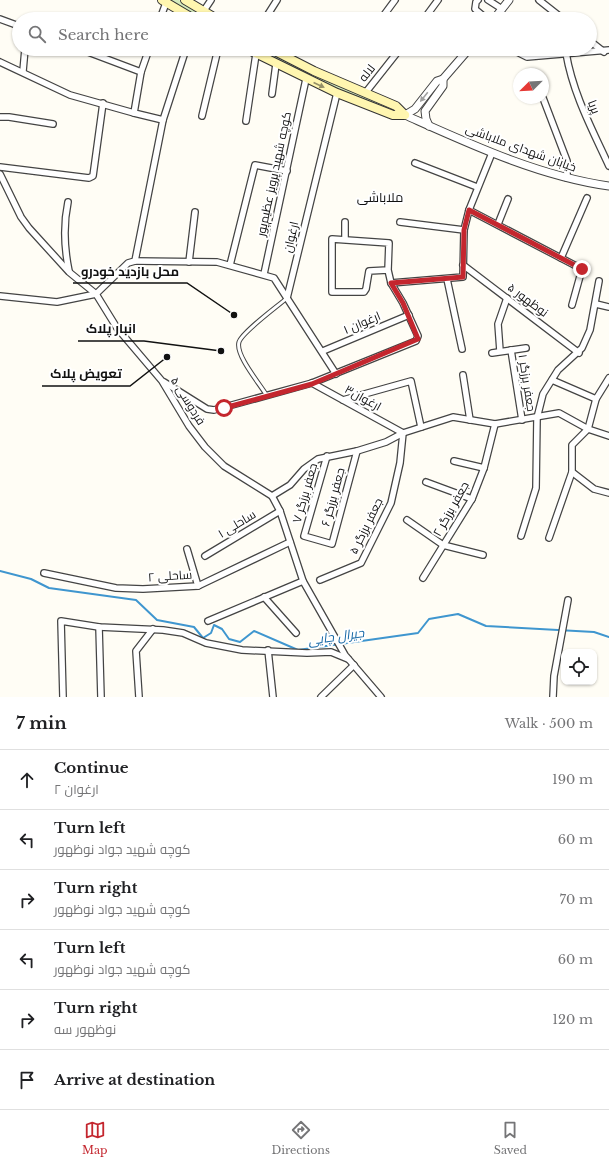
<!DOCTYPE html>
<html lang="en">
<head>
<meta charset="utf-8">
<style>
	:root { --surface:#fff; --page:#f2f2f2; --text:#202124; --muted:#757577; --line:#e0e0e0; --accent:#c4262e }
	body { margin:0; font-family:"Libre Baskerville",Cairo,serif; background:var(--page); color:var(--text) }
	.controls { position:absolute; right:12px; bottom:12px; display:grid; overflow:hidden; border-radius:8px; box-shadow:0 1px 3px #0004 }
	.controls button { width:36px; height:36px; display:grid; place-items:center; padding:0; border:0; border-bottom:1px solid var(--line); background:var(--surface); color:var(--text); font:20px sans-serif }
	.compass { position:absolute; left:513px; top:68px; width:36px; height:36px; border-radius:50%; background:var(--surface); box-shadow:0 1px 3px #0004; rotate:246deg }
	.stop { position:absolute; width:12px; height:12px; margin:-9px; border:3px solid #c4262e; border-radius:50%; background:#fff }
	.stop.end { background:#c4262e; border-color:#fff; box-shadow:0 1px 4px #0008 }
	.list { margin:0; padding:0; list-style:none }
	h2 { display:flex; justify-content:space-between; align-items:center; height:52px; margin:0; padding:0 16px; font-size:17px }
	h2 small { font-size:13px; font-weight:400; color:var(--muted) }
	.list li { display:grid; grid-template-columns:26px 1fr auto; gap:12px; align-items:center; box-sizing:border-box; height:60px; padding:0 16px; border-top:1px solid var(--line) }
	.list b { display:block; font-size:15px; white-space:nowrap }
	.list p { margin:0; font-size:13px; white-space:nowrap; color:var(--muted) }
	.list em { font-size:13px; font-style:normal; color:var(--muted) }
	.icon { flex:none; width:22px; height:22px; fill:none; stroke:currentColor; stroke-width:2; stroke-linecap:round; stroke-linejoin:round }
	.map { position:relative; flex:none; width:609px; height:697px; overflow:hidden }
	.search { position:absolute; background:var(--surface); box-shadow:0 1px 3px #0004; left:12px; right:12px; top:12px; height:44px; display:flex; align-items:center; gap:10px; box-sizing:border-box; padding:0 14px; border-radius:22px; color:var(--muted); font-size:15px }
	.sheet { height:412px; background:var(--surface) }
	nav { display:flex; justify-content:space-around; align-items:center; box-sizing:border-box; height:56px; border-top:1px solid var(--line); background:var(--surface); font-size:11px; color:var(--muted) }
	nav a { display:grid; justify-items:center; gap:2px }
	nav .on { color:var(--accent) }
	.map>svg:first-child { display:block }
</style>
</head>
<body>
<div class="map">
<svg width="609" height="697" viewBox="0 0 609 697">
	<rect width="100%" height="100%" fill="#fffdf5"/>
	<g fill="#d5ebbd">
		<path d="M168 0H179L210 19H198Z"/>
		<path d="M252 49H264L311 73 387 104 395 111H388L338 90Z"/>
	</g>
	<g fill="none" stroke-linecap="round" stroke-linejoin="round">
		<path stroke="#3f96cf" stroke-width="2" d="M0 571 31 579 49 588 136 600 157 620 194 627 203 638 211 633 214 625 222 629 229 639 240 642 254 631 298 650 418 633 429 619 458 614 486 626 594 632 609 637"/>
		<defs>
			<path id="service" d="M267 396C260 384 235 355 239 342 242 332 278 306 287 298"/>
			<g id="minor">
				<path d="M478 0 476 2 475 9 487 19"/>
				<path d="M488 0 502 9"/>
				<path d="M539 0 563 19"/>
				<path d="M203 12 211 0"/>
				<path d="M0 19 19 26"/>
				<path d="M160 19 166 3"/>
				<path d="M265 19 277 0"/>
				<path d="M381 19 395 0"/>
				<path d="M424 19 438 0"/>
				<path d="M590 41 604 52"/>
				<path d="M80 49 141 72"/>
				<path d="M149 49 141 72 134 113 163 120"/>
				<path d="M511 49 527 57 609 50"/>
				<path d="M566 53C573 94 592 129 609 166"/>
				<path d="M0 62 70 95 134 113"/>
				<path d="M23 71 25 49"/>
				<path d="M366 92 400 49"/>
				<path d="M272 94 276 64"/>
				<path d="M543 98 567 161V178"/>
				<path d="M202 116 218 49"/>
				<path d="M0 117H9L53 124"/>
				<path d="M246 121 256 54"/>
				<path d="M415 163 477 187"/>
				<path d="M0 167 89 178 93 176 103 103"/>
				<path d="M0 174 21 217 29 228 69 272 96 294 117 328 162 381 189 426 205 447 224 466 272 496 280 511 303 581 345 655 381 697"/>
				<path d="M68 202C63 226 64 247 69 271"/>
				<path d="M469 210 582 269 572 305"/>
				<path d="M400 222 464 230"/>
				<path d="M498 224 508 199"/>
				<path d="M345 239V222"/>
				<path d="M561 258 587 198"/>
				<path d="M135 261 217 262 274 278 336 374"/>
				<path d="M189 262 195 212"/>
				<path d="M230 265 255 165 287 171"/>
				<path d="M463 265 579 353"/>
				<path d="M388 270 369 271 366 289 364 292H332V239L389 243 388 270 391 283"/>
				<path d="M264 274 306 79"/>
				<path d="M447 279 462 349"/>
				<path d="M0 296 57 302 96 294 128 263 135 261 163 120 186 49"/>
				<path d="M287 298 337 93"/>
				<path d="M596 304 609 307"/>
				<path d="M511 350 522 420"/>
				<path d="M323 351 409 315"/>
				<path d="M500 351 498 324 507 298"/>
				<path d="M492 353 526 348"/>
				<path d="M463 375 470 420"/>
				<path d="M609 378 596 399 588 429 572 445V472L594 489 609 493"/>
				<path d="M552 380 596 399"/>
				<path d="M164 382 207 409 214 410 312 383 416 341 418 336 403 303 391 283 463 277 464 230 469 210 492 153"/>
				<path d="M312 383 403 433"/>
				<path d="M343 400 411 381 421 427"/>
				<path d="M327 456 304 536 332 544 357 451"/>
				<path d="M454 461 484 468"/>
				<path d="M426 482 472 499"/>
				<path d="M272 496 290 485 304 469 318 459 357 451 386 442 403 433 453 417 495 424 559 413 588 429 609 436"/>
				<path d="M407 520 443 545 483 555"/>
				<path d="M521 536 536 488 537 418 543 394 558 370 582 348 590 330 599 281"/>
				<path d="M549 538 572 472"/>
				<path d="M187 549 198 586"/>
				<path d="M205 556 280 511"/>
				<path d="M44 573 116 588 143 589 198 586 290 542"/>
				<path d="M423 578 472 499 484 468 495 424"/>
				<path d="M320 580 361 563 391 503 400 463 403 433"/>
				<path d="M264 597 296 633"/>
				<path d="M208 621 303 581"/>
				<path d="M99 627 101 697"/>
				<path d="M268 650 273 697"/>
				<path d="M63 697 61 621 99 627 163 630 183 633 206 643 242 650 307 653 331 652 348 659"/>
				<path d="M139 697 136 651 153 629"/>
				<path d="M321 697 354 665"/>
				<path d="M553 697 554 676 568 600"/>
			</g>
			<g id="tertiary">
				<path d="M494 19 509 0"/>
				<path d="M405 115C470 144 538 176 609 186"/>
				<path d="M405 115 415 109 437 81 443 79"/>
				<path d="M429 126 426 119 425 111 443 86V79L469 49"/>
			</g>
			<g id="secondary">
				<path d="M162 0 194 19"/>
				<path d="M185 0 217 19"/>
				<path d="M247 49 337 93 393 115H405"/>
				<path d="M271 49 314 71 396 106 405 115"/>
			</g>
		</defs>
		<use href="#service" stroke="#444" stroke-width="5"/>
		<use href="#minor" stroke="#444" stroke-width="8"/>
		<use href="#tertiary" stroke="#444" stroke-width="9"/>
		<use href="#secondary" stroke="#333" stroke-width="10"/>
		<use href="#service" stroke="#fff" stroke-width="3"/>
		<use href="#minor" stroke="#fff" stroke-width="5.5"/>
		<use href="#tertiary" stroke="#fff" stroke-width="7"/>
		<use href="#secondary" stroke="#fff6b0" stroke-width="8"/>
	</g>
	<defs><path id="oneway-solid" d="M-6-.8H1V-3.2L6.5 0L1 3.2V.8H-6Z"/></defs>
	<use fill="#948f68" href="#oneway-solid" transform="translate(319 85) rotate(25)"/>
	<use fill="#a0a0a0" href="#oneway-solid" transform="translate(424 97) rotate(129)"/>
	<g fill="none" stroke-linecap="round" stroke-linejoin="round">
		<path stroke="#c4262e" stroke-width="5" d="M224 408 312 384 418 339 403 303 391 283 463 277 464 230 469 210 582 269"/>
	</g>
	<g text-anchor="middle" stroke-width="4" stroke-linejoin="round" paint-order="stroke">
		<g font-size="12" fill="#111" stroke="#fff">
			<text transform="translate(367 73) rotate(-52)" y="4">لاله</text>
			<text transform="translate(594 107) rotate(69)" y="4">پریا</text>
			<text transform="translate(521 148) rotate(20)" y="4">خیابان شهدای ملاباشی</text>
			<text transform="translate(274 174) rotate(-78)" y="4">کوچه شهید پرویز عظیم‌پور</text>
			<text transform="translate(291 237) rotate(-77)" y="4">ارغوان</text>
			<text transform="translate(528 300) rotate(37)" y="4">نوظهور ۵</text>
			<text transform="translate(362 323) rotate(-23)" y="4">ارغوان ۱</text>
			<text transform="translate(527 383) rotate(81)" y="4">جعفر برزگر ۱</text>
			<text transform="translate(363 398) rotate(29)" y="4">ارغوان۳</text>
			<text transform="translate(188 401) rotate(58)" y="4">فردوسی ۵</text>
			<text transform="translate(305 493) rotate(-74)" y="4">جعفر برزگر ۷</text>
			<text transform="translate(333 497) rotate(-75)" y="4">جعفر برزگر ۶</text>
			<text transform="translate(451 509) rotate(-61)" y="4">جعفر برزگر ۲</text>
			<text transform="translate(237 524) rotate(-31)" y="4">ساحلی ۱</text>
			<text transform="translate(366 526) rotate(-64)" y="4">جعفر برزگر ۵</text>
			<text transform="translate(170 576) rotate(-4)" y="4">ساحلی ۲</text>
		</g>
		<g font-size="13" fill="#111" stroke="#fff">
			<text x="380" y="202">ملاباشی</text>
		</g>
		<g font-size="13" font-style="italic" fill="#1768a6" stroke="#fff">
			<text transform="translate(336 636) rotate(-8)" y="5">جیرال چایی</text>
		</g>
	</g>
	<path fill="none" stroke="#111" stroke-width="1.5" d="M234 315L187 283H73M221 351L144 341H78M167 357L130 386H42"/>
	<g fill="#111" stroke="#fff" stroke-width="1.5">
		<circle cx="234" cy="315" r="4"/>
		<circle cx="221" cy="351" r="4"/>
		<circle cx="167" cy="357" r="4"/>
	</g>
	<g font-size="13" text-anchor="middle" font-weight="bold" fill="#111" stroke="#fff" stroke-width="4" stroke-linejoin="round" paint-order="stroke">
		<text x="130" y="276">محل بازدید خودرو</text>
		<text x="111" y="333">انبار پلاک</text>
		<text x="86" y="378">تعویض پلاک</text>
	</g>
</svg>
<div class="controls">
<button><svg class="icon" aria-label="locate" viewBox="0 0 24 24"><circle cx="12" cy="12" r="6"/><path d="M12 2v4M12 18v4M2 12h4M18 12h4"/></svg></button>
</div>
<svg class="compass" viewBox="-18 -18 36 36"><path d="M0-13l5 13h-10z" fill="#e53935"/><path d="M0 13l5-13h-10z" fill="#757577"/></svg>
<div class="stop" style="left:224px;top:408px"></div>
<div class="stop end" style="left:582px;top:269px"></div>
<div class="search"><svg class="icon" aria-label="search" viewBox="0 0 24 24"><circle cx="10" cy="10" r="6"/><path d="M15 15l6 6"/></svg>Search here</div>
</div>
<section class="sheet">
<h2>7 min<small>Walk · 500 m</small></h2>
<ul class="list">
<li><svg class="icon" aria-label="ahead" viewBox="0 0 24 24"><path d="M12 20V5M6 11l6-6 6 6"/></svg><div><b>Continue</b><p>ارغوان ۲</p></div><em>190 m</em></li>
<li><svg class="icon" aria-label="left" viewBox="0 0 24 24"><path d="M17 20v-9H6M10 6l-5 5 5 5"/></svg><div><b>Turn left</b><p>کوچه شهید جواد نوظهور</p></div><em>60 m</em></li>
<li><svg class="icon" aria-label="right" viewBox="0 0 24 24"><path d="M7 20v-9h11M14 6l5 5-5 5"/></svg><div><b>Turn right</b><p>کوچه شهید جواد نوظهور</p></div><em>70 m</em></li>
<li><svg class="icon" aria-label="left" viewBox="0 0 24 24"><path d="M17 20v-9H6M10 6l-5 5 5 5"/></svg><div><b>Turn left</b><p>کوچه شهید جواد نوظهور</p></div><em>60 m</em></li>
<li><svg class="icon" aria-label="right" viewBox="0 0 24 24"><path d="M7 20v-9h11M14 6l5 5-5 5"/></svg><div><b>Turn right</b><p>نوظهور سه</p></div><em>120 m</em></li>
<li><svg class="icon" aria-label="arrive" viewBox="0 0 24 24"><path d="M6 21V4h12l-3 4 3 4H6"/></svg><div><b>Arrive at destination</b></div></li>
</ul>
</section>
<nav>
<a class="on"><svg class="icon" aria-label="map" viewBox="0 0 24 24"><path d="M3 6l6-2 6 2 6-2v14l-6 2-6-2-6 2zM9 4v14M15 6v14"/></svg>Map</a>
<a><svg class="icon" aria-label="directions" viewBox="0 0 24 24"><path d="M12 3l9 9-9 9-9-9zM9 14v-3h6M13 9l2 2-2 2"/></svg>Directions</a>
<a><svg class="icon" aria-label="saved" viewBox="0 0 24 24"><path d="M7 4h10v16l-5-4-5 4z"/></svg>Saved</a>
</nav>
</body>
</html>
